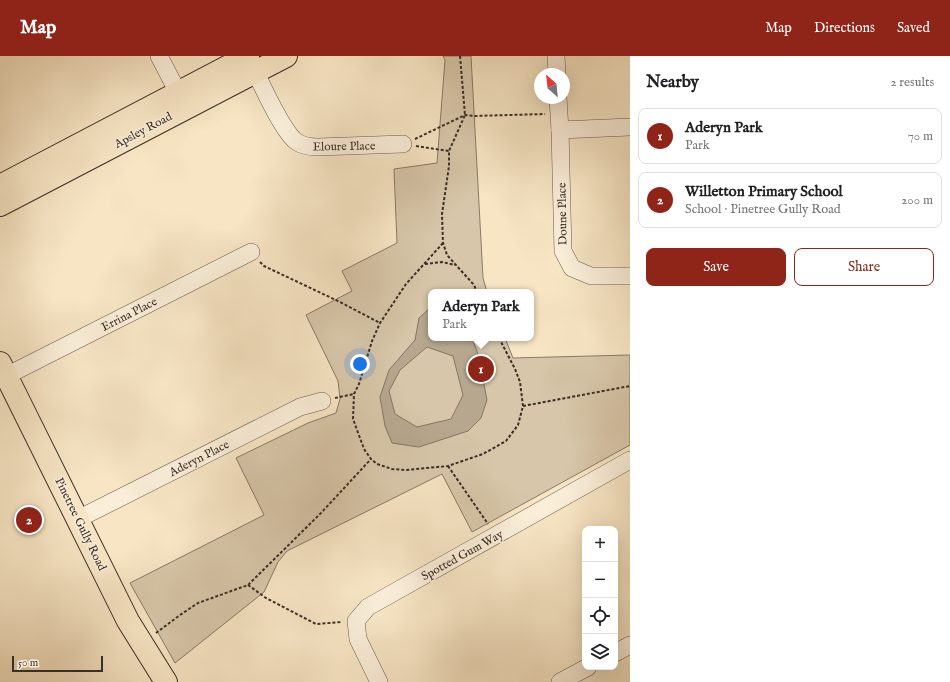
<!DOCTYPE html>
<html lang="en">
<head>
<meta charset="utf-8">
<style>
	:root { --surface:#fff; --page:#f2f2f2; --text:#202124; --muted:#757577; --line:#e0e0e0; --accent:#8f2418 }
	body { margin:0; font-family:"IM FELL English",serif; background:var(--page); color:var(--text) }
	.controls { position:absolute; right:12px; bottom:12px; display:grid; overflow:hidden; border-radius:8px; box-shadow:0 4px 16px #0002 }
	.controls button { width:36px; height:36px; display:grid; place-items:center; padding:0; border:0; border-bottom:1px solid var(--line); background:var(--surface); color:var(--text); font:20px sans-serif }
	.compass { position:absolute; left:534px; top:12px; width:36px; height:36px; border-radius:50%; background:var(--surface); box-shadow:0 4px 16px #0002; rotate:333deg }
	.scale { position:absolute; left:12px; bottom:10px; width:91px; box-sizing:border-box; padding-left:4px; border:2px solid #3a2f25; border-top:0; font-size:11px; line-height:14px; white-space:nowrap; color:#3a2f25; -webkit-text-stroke:3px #faeed9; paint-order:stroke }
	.you { position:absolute; left:360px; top:308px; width:14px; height:14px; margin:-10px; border:3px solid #fff; border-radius:50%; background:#1a73e8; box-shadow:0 0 0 6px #1a73e833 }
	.badge { display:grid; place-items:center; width:26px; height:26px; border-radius:50%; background:var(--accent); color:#fff; font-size:13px; font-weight:700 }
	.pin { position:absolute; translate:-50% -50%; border:2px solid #fff; box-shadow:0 1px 4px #0006 }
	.popup { position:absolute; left:428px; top:233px; width:106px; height:52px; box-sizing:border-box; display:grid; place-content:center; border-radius:8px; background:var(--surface); filter:drop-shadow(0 1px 3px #0005); font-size:13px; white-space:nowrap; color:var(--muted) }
	.popup b { font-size:15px; color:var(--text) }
	.popup::after { content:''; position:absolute; left:50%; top:100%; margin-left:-8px; border:8px solid transparent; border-top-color:var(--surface) }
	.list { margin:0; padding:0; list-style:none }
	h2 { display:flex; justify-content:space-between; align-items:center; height:52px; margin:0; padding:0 16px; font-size:17px }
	h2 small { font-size:13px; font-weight:400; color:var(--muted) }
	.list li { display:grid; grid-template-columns:26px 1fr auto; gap:12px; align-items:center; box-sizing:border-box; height:56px; margin:0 8px 8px; padding:0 8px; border:1px solid var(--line); border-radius:8px }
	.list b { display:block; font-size:15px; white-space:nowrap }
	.list p { margin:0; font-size:13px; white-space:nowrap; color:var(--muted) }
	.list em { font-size:13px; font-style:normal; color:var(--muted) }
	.actions { display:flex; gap:8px; padding:12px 16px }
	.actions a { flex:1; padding:9px 0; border:1px solid var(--accent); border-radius:8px; text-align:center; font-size:14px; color:var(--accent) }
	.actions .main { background:var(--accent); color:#fff }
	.icon { flex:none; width:22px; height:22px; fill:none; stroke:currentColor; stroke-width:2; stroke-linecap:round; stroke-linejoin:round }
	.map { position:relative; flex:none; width:630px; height:626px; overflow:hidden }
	header { display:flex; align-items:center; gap:24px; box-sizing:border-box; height:56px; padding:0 20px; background:var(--accent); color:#fff }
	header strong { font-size:19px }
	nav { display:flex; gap:22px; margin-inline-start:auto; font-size:14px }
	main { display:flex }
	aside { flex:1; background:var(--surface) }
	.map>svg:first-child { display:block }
</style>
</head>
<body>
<header>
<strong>Map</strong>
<nav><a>Map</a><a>Directions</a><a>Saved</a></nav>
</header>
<main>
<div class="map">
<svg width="630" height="626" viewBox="0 0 630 626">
	<rect width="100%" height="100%" fill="#f7e5c4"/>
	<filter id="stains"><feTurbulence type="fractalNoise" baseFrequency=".005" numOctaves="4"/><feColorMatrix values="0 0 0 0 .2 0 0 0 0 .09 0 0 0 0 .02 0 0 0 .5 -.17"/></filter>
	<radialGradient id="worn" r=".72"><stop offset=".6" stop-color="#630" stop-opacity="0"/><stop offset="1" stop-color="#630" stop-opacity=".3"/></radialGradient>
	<path fill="#d7c6a9" stroke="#887a67" d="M443 0H471L483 222 487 236H431V282H505L513 302 630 299V389L472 476 442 418 287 495 278 506 264 536 175 607 130 527 264 459 236 402 308 367 336 357 340 343 338 325 306 259 352 235 342 215 397 187 394 113 437 107 445 4Z"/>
	<path fill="#b7a78e" stroke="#857764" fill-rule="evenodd" d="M431 251V282H472L478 298 487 344 481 362 468 375 419 391 392 387 385 370 380 341 389 314 415 284 419 262ZM427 291 453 300 463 339 451 363 417 371 395 358 389 335 400 314Z"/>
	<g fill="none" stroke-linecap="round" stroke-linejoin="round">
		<defs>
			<g id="minor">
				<path d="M159 0 184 48"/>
				<path d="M556 0 557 18"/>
				<path d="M255 16C264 32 283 77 297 86 303 90 310 91 318 91L403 88"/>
				<path d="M558 42 560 74 563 195 572 212 591 220H630"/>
				<path d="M560 74 630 71"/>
				<path d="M6 320 251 196"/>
				<path d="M78 463 300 351 322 345"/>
				<path d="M615 597 630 589"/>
				<path d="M379 626 358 583 356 565 368 551 630 404"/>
				<path d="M560 626 588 611"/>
			</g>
			<g id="major">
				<path d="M0 130 248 0"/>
				<path d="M0 149 286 0"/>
				<path d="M0 307 128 565 166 626"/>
			</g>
		</defs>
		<use href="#minor" stroke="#695c4d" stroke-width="18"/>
		<use href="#major" stroke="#3a2f25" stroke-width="24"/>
		<g stroke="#3a2f25" stroke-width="2" stroke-dasharray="3 2" stroke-linecap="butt">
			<path d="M460 0 465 59 449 95V110L442 158 443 187 447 199 474 229 477 236"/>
			<path d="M415 83 465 59 474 60 545 58"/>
			<path d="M416 90 449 95"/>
			<path d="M443 187 406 228 380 267 372 285 359 328 354 338 353 363 364 393 371 403 377 408 392 413 406 414 448 410 483 398 506 385 518 369 523 350 520 326 515 313 499 282"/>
			<path d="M260 206 264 210 340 246 380 267"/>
			<path d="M425 208 442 206 455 209"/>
			<path d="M335 342 354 338"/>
			<path d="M523 350 630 330"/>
			<path d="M448 410 488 468"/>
			<path d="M248 529 266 542 316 568 342 566"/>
			<path d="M156 577 180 559 198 547 248 529 321 457 371 403"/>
		</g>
		<use href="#minor" stroke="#faeed9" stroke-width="17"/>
		<use href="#major" stroke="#f7e5c4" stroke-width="22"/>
	</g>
	<g text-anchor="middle" stroke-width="3" stroke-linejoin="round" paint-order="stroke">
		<g font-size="12" fill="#3a2f25" stroke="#faeed9">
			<text transform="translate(143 74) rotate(-28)" y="4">Apsley Road</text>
			<text transform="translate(344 90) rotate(-1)" y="4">Eloure Place</text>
			<text transform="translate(562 158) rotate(-91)" y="4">Doune Place</text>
			<text transform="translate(129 258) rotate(-27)" y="4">Errina Place</text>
			<text transform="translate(199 402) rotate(-27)" y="4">Aderyn Place</text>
			<text transform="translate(81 468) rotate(64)" y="4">Pinetree Gully Road</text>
			<text transform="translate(462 499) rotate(-29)" y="4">Spotted Gum Way</text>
		</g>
	</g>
	<rect width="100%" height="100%" filter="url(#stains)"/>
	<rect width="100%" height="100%" fill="url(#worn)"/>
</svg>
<div class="controls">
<button>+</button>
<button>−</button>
<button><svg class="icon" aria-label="locate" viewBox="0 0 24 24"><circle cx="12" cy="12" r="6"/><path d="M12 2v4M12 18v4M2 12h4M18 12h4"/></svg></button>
<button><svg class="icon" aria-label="layers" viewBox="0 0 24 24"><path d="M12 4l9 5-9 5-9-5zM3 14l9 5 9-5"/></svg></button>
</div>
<svg class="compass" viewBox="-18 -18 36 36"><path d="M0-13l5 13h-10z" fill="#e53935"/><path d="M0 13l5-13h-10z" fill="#757577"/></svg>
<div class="scale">50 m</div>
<div class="you"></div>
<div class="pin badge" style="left:481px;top:313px">1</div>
<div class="popup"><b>Aderyn Park</b>Park</div>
<div class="pin badge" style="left:29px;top:464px">2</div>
</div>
<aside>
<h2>Nearby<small>2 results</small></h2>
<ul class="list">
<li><span class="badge">1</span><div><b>Aderyn Park</b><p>Park</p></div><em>70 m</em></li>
<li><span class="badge">2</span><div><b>Willetton Primary School</b><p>School · Pinetree Gully Road</p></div><em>200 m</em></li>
</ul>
<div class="actions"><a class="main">Save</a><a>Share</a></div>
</aside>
</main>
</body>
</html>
